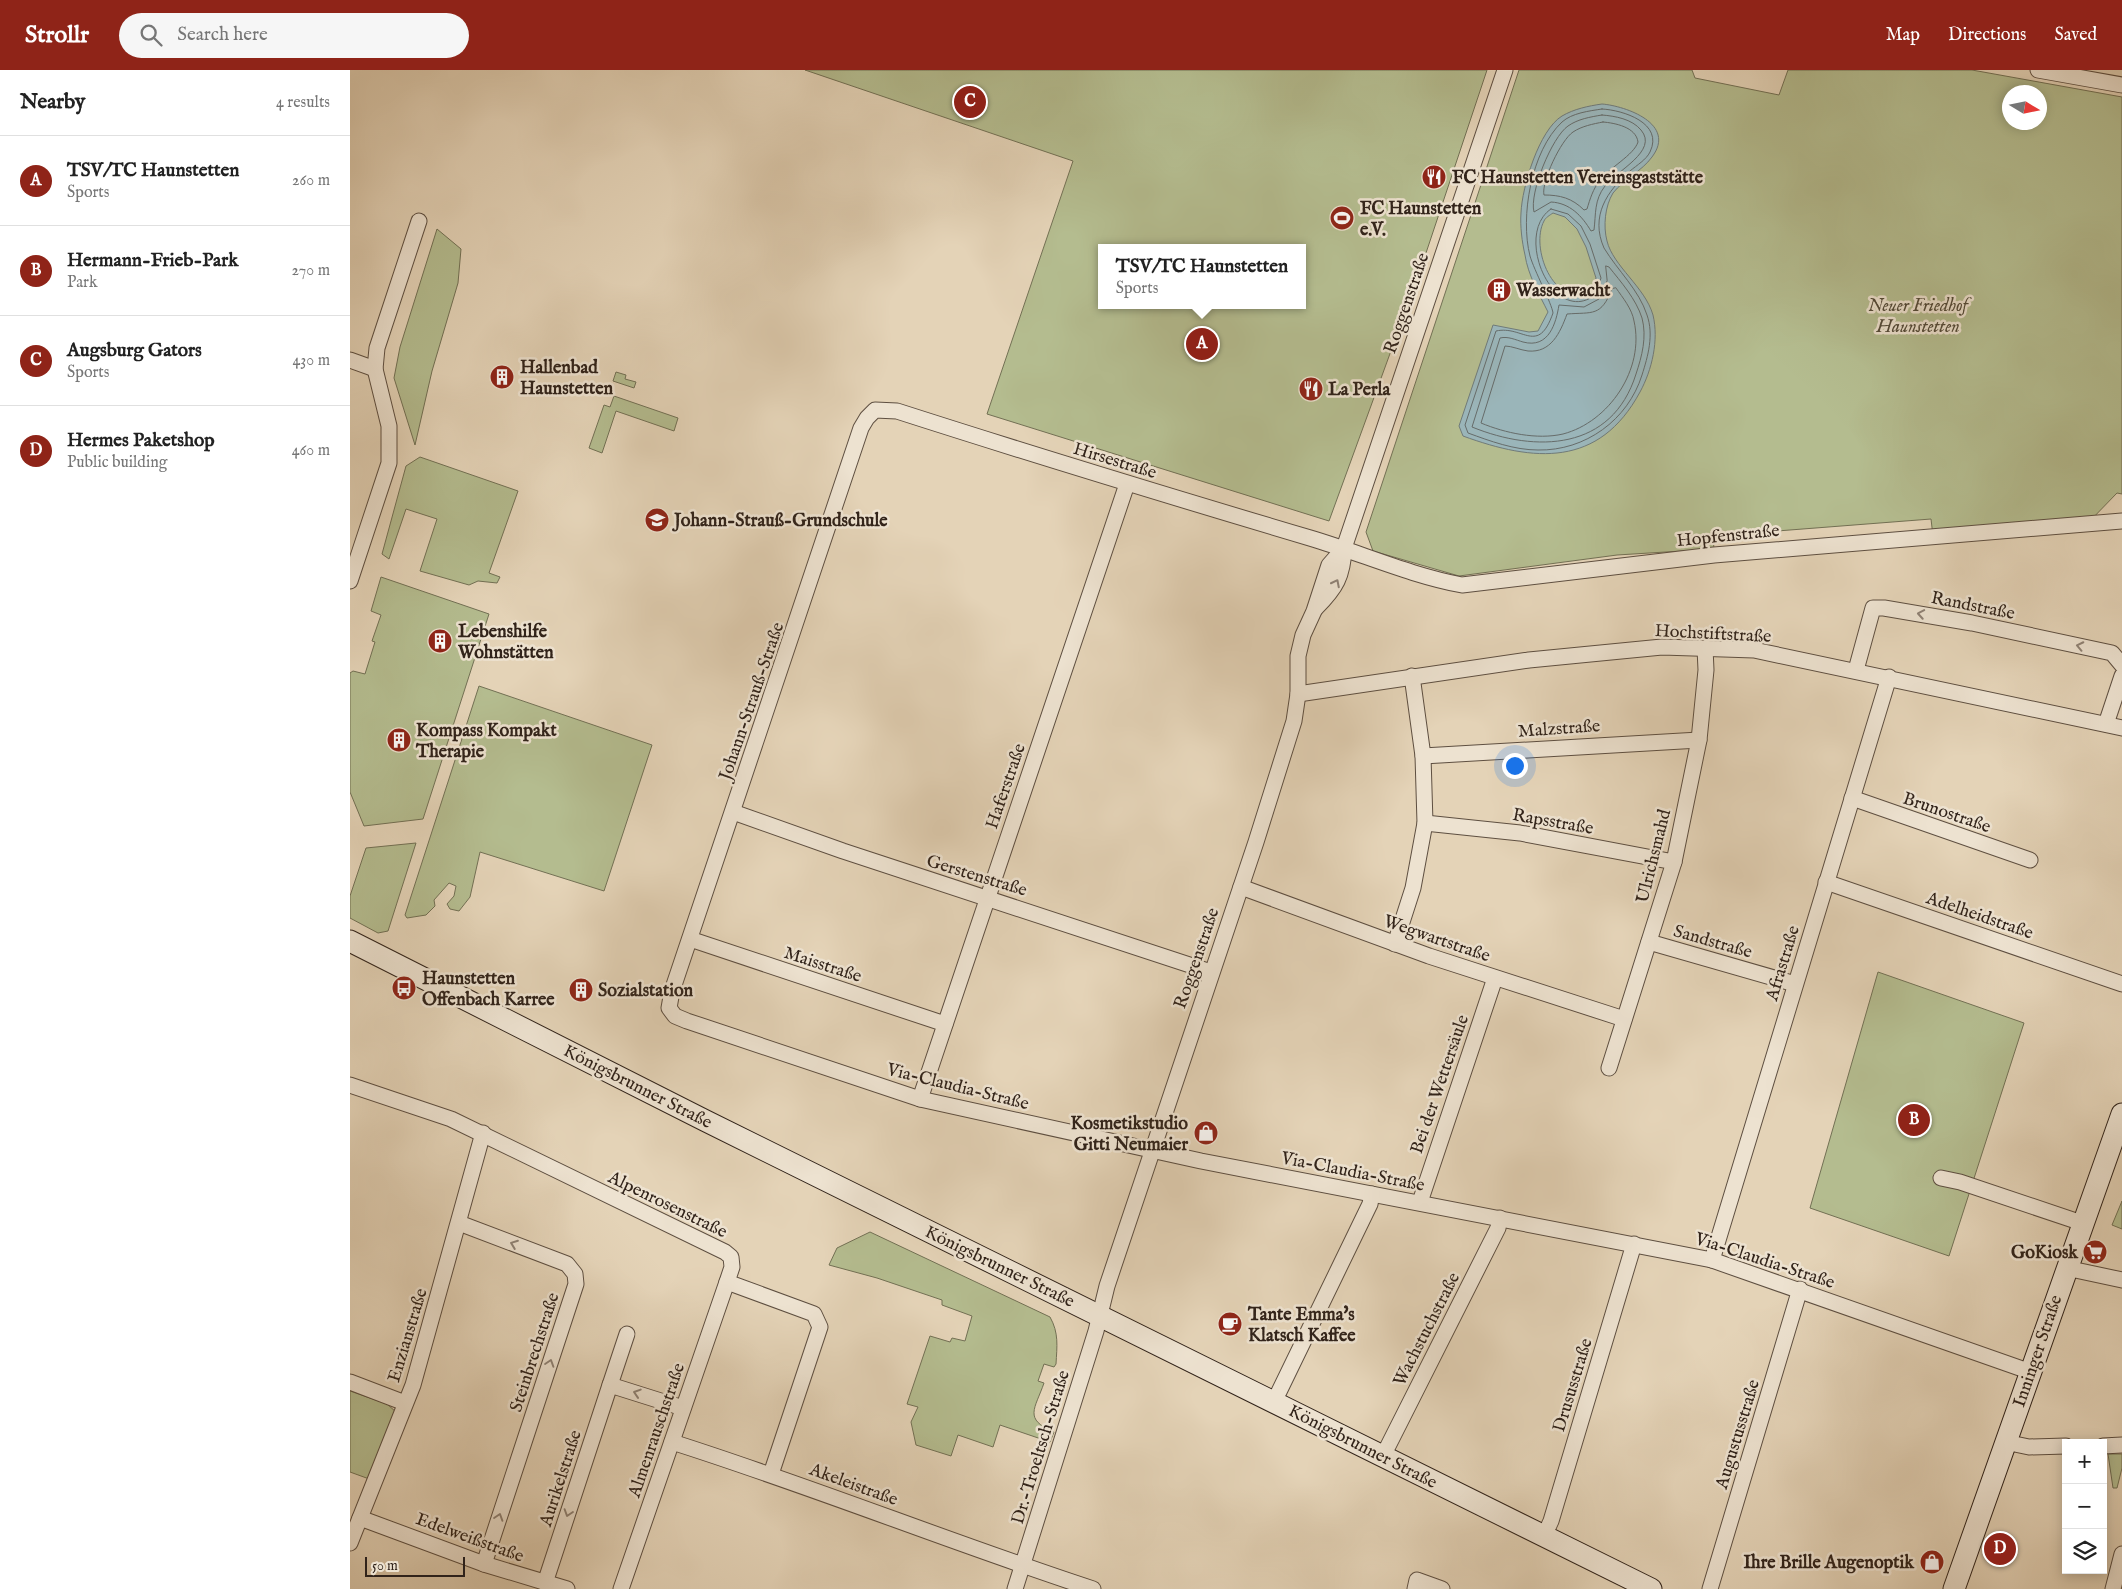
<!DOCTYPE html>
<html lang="en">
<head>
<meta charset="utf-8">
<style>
	:root { --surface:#fff; --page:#f6f6f6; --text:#222; --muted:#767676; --line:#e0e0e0; --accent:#8f2418 }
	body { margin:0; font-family:"IM FELL English",serif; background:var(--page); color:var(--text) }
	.controls { position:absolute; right:15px; bottom:15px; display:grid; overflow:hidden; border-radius:0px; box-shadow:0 2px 12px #0003 }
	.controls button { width:45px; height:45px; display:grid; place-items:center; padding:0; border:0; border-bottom:1px solid var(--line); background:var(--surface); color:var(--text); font:25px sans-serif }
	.compass { position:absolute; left:1652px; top:15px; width:45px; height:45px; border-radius:50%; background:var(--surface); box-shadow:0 2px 12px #0003; rotate:100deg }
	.scale { position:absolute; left:15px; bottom:12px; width:100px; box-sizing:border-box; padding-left:5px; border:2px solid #31231a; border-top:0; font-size:14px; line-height:18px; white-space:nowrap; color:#31231a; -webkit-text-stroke:4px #ede2d0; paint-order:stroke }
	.you { position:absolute; left:1164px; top:695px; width:18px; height:18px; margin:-12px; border:4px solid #fff; border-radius:50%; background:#1a73e8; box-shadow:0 0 0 8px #1a73e833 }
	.badge { display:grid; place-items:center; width:32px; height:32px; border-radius:50%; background:var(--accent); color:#fff; font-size:16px; font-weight:700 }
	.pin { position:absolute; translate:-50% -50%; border:2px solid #fff; box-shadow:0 1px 5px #0006 }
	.popup { position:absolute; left:748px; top:174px; width:208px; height:65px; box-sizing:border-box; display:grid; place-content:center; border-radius:0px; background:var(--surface); filter:drop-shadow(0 1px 4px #0005); font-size:16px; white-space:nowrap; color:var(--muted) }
	.popup b { font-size:19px; color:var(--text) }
	.popup::after { content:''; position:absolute; left:50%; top:100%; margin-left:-10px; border:10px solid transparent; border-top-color:var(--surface) }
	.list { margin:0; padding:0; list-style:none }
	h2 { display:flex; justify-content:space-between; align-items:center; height:65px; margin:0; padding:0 20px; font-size:21px }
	h2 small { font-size:16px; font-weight:400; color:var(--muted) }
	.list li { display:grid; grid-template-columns:32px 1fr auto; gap:15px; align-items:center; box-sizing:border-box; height:90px; padding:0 20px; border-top:1px solid var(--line) }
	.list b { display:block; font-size:19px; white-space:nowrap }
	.list p { margin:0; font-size:16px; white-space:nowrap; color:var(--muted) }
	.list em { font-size:16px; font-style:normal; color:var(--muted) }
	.icon { flex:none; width:28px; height:28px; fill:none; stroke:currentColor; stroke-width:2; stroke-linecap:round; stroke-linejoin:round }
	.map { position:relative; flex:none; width:1772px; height:1519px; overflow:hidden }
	header { display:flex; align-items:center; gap:30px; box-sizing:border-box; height:70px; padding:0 25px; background:var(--accent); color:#fff }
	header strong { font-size:24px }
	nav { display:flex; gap:28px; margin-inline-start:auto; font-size:18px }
	.search { width:350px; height:45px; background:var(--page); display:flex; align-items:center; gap:12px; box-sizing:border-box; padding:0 18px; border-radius:28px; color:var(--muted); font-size:19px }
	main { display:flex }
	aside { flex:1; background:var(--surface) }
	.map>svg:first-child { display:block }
</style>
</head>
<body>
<header>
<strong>Strollr</strong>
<div class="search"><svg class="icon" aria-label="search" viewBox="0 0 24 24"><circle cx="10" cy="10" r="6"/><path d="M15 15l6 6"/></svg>Search here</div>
<nav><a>Map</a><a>Directions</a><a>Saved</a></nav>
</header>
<main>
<aside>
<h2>Nearby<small>4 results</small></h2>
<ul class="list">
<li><span class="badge">A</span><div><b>TSV/TC Haunstetten</b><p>Sports</p></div><em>260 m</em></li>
<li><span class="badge">B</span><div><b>Hermann-Frieb-Park</b><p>Park</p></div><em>270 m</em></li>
<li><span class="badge">C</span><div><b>Augsburg Gators</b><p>Sports</p></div><em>430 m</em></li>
<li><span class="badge">D</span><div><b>Hermes Paketshop</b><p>Public building</p></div><em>460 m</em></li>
</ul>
</aside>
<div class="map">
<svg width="1772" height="1519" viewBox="0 0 1772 1519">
	<rect width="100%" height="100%" fill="#e4d3b7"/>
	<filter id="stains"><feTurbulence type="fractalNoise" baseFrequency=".004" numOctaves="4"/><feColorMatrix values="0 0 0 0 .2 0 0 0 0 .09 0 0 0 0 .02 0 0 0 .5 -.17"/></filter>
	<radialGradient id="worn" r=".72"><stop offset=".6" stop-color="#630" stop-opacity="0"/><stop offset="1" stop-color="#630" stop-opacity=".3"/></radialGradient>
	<g fill="#b4bc8f" stroke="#727054" fill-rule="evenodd">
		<path d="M455 0H1137L1069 204 979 451 637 344 723 91ZM752 178H952V235H752Z"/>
		<path d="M1169 0H1342L1345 8 1429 25 1438 0H1622L1772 27V424L1767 423 1737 454 1583 466 1581 449 1363 466 1364 479 1267 485 1109 506 1023 481 1016 462ZM1660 22H1690V52H1660Z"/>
		<path d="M87 159 111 179 108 213 82 301 65 375 44 308 50 277Z"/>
		<path d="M266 302 276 305 275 309 286 312 284 318 263 311Z"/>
		<path d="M264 326 328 348 324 361 266 341 252 383 239 378 254 335 260 337Z"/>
		<path d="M70 387 168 421 139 503 150 507 147 513 128 511 119 515 70 501 87 449 56 439 39 489 32 484 56 396Z"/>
		<path d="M31 507 139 544 73 749 14 756 0 722V603L3 601 15 604 25 572 22 571 31 545 21 541Z"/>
		<path d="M129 616 302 675 254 821 130 782 120 827 109 841 100 839 97 834 104 826 106 816 99 813 84 830 85 836 76 845 57 848 55 845Z"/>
		<path d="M66 773 38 861 28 863 0 848V826L16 778Z"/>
		<path d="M1528 902 1674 953 1599 1186 1460 1138Z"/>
		<path d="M1772 1131V1159L1762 1155Z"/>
		<path d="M520 1162 700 1247C709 1263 707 1276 706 1294L704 1297 694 1294 688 1311 694 1313C685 1339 673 1349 704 1362L700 1372 650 1355 643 1377 608 1365 601 1386 566 1375 561 1352 568 1337 557 1334 580 1266 600 1272 602 1268 615 1271 622 1246 592 1235V1230L527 1208 479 1195 487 1178Z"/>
		<path d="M0 1321 37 1334 46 1342 22 1410 0 1402Z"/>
		<path d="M1758 1384H1772V1398L1767 1418H1763Z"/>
	</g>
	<path fill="#9ab5b9" stroke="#707b79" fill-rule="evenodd" d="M1252 34C1276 36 1327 54 1302 87 1292 101 1274 109 1263 123 1255 136 1253 156 1257 171 1263 196 1295 217 1303 245 1309 270 1302 300 1290 322 1249 398 1184 392 1113 366L1109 356 1143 255 1179 262 1188 261 1198 242C1189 224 1178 205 1175 185 1172 172 1170 156 1171 143 1172 117 1189 60 1212 46 1224 39 1238 36 1252 34ZM1203 143 1215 147 1227 159 1236 177 1246 208 1241 222C1203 239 1180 177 1194 151 1195 148 1200 145 1203 143Z"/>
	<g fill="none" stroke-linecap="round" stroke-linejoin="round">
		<g stroke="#666c6a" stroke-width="1">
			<path d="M1252 39C1273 40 1314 53 1300 82 1296 90 1287 95 1280 101 1257 121 1240 146 1254 178 1268 201 1289 220 1297 245 1304 265 1298 286 1292 305 1278 350 1235 381 1188 380 1164 380 1140 371 1118 363L1115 355 1146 261C1173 255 1188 286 1203 243 1202 234 1184 200 1180 186 1170 147 1181 81 1212 52 1222 43 1239 41 1252 39Z"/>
			<path d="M1252 45C1265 46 1282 49 1291 60 1309 81 1266 101 1255 116 1244 130 1246 144 1244 160L1241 161C1232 146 1220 133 1201 132L1184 142C1179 123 1202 67 1218 56 1228 49 1240 47 1252 45Z"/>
			<path d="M1253 52C1265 53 1286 57 1288 72 1284 85 1259 98 1250 110 1243 119 1240 129 1237 139L1234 140C1222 128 1210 125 1194 125 1191 112 1211 70 1223 62 1232 56 1243 54 1253 52Z"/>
			<path d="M1201 139 1218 144 1231 156 1240 174 1251 208 1245 225C1203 257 1163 164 1201 139Z"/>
			<path d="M1256 196 1259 197C1271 212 1286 229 1292 248 1297 267 1292 286 1286 304 1262 381 1186 383 1122 357L1150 268C1158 266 1166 270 1173 272 1199 279 1206 253 1209 235L1234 237 1249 229 1257 211Z"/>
			<path d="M1266 218C1273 228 1282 239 1284 251 1295 299 1259 352 1213 364 1187 370 1155 363 1131 353L1155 276C1162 276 1170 280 1178 281 1201 283 1210 263 1217 244 1243 242 1251 247 1262 219Z"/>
		</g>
		<defs>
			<g id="street">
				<path d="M1688 0 1772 15"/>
				<path d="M0 290 25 299"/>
				<path d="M0 511 39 393V356L25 299 27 278 69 151"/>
				<path d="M966 538C986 518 993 506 994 478L1155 0"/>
				<path d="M1506 600 1523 538H1534L1622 553 1762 583 1772 595"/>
				<path d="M948 624 1179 590 1312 577 1404 580 1772 658"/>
				<path d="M1756 654 1772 606"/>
				<path d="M1073 686 1349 670"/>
				<path d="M1502 728 1680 790"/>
				<path d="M383 742 493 781 861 902"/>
				<path d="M1075 753 1170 763 1324 792"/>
				<path d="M1476 812 1772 914"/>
				<path d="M891 817 1079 886 1274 949"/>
				<path d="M340 869 595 954"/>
				<path d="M1299 872 1445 914"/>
				<path d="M1045 874 1063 818 1075 753 1073 686 1062 606"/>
				<path d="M1259 998 1324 792 1349 670 1356 600 1355 578"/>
				<path d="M0 1015 101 1049 375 1182 381 1187 382 1197 377 1212 464 1244 470 1257 421 1404"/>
				<path d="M570 1029 777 414"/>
				<path d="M1591 1108 1610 1112 1732 1153"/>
				<path d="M1070 1132 1145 908"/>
				<path d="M109 1153 217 1194 225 1204 226 1214 134 1494"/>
				<path d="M1362 1190 1539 607"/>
				<path d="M1716 1198 1772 1210"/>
				<path d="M1681 1302 1362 1190 851 1091 570 1029 337 951 325 946 319 938 322 921 511 358 517 348 525 340 547 341C684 385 822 427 960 468 1011 483 1059 505 1112 515L1364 485 1772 451"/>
				<path d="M0 1312 55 1333"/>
				<path d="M260 1315 277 1264"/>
				<path d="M924 1332 1020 1134 1022 1124"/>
				<path d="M322 1372C464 1417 602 1473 743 1519"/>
				<path d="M1655 1372 1679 1377 1716 1376"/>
				<path d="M1753 1376 1772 1375"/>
				<path d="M1033 1386 1148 1158 1150 1148"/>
				<path d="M10 1448 134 1494 217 1519"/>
				<path d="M1194 1466 1201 1451 1284 1174"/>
				<path d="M0 1473 63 1315 133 1063"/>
				<path d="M195 1513 260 1315 333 1338"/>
				<path d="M271 1519 377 1212"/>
				<path d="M665 1519 746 1261 757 1216 906 772 944 651 948 624V586L953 565 964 541 979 495 994 478"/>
				<path d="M1065 1519 1067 1510 1092 1519"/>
				<path d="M1360 1519 1450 1219"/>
				<path d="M1763 1519 1772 1484"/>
			</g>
			<g id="secondary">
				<path d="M0 871 356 1051 1301 1519"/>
				<path d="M1604 1519 1772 1044"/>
			</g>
		</defs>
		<use href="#street" stroke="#5e4f41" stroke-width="17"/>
		<use href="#secondary" stroke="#31231a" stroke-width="23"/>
		<use href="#street" stroke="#ede2d0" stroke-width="15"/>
		<use href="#secondary" stroke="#ede2d0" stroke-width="21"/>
	</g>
	<defs><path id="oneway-chevron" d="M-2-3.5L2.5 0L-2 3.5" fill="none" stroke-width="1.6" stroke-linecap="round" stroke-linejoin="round" transform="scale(1.25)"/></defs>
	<g stroke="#8f8275">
		<use href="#oneway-chevron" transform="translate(986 513) rotate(-63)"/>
		<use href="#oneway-chevron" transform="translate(1571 544) rotate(-170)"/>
		<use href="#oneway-chevron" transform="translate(1730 576) rotate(-168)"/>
		<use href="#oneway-chevron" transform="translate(164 1174) rotate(-159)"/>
		<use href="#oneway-chevron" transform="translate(200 1293) rotate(-72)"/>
		<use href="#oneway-chevron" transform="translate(287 1323) rotate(-162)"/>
		<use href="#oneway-chevron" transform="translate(218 1443) rotate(108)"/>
		<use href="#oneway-chevron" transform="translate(149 1447) rotate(-72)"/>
	</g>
	<defs>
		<symbol id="restaurant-disc" viewBox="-11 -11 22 22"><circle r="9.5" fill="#8f2418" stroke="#ede2d0"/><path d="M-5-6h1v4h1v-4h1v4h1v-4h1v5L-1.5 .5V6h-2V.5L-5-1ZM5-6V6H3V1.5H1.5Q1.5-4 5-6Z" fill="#fff"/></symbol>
		<symbol id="stadium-disc" viewBox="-11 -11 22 22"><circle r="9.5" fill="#8f2418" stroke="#ede2d0"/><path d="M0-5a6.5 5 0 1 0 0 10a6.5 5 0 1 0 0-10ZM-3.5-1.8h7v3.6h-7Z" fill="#fff"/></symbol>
		<symbol id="building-disc" viewBox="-11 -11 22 22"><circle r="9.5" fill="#8f2418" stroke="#ede2d0"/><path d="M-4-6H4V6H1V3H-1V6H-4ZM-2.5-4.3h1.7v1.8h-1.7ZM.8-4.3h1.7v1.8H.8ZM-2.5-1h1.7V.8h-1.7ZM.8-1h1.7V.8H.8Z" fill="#fff"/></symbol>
		<symbol id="school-disc" viewBox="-11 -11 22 22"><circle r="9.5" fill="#8f2418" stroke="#ede2d0"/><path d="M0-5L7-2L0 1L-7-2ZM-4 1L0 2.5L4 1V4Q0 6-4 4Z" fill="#fff"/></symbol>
		<symbol id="bus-disc" viewBox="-11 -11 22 22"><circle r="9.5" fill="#8f2418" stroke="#ede2d0"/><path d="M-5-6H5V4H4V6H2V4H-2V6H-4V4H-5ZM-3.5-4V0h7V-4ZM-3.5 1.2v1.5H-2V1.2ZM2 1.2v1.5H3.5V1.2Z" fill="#fff"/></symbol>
		<symbol id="shop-disc" viewBox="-11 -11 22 22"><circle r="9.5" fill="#8f2418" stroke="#ede2d0"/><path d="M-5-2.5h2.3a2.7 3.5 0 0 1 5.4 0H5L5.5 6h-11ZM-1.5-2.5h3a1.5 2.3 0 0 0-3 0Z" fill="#fff"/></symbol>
		<symbol id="supermarket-disc" viewBox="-11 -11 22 22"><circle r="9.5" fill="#8f2418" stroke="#ede2d0"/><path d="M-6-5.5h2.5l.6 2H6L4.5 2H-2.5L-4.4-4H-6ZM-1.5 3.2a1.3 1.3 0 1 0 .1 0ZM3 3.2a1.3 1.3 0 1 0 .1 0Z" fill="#fff"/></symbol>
		<symbol id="cafe-disc" viewBox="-11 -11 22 22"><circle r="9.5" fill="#8f2418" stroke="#ede2d0"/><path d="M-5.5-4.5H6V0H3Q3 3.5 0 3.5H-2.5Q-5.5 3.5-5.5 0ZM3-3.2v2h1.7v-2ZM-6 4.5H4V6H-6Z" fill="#fff"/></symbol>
	</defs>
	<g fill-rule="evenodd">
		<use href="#restaurant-disc" x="1070" y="93" width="28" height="28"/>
		<use href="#stadium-disc" x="978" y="134" width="28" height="28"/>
		<use href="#building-disc" x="1135" y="206" width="28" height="28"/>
		<use href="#building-disc" x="138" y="293" width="28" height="28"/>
		<use href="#restaurant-disc" x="947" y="305" width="28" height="28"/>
		<use href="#school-disc" x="293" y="436" width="28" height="28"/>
		<use href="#building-disc" x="76" y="557" width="28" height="28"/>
		<use href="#building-disc" x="35" y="656" width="28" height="28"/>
		<use href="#bus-disc" x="40" y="904" width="28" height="28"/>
		<use href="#building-disc" x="217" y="906" width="28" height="28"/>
		<use href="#shop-disc" x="842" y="1049" width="28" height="28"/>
		<use href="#supermarket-disc" x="1731" y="1168" width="28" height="28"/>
		<use href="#cafe-disc" x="866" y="1240" width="28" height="28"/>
		<use href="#shop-disc" x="1568" y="1478" width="28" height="28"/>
	</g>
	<g text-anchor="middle" stroke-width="5" stroke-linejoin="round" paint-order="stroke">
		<g font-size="18" font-weight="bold" fill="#31231a" stroke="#ede2d0" text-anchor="start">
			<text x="1102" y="113">FC Haunstetten Vereinsgaststätte</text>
			<text x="1010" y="144">FC Haunstetten<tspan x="1010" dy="21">e.V.</tspan></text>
			<text x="1166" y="226">Wasserwacht</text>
			<text x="170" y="303">Hallenbad<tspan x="170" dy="21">Haunstetten</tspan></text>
			<text x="978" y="325">La Perla</text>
			<text x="324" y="456">Johann-Strauß-Grundschule</text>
			<text x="108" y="567">Lebenshilfe<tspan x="108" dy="21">Wohnstätten</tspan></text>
			<text x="66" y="666">Kompass Kompakt<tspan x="66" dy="21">Therapie</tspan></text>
			<text x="72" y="914">Haunstetten<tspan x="72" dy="21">Offenbach Karree</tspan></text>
			<text x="248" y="926">Sozialstation</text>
			<text x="838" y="1059" text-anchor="end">Kosmetikstudio<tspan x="838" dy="21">Gitti Neumaier</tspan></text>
			<text x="1728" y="1188" text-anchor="end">GoKiosk</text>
			<text x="898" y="1250">Tante Emma's<tspan x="898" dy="21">Klatsch Kaffee</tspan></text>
			<text x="1564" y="1498" text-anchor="end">Ihre Brille Augenoptik</text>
		</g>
		<g font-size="18" fill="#31231a" stroke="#ede2d0">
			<text transform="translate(1056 233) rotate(-71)" y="6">Roggenstraße</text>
			<text transform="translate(765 390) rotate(17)" y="6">Hirsestraße</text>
			<text transform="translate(1378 465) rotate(-6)" y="6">Hopfenstraße</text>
			<text transform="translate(1623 535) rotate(11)" y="6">Randstraße</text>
			<text transform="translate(1363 563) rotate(3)" y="6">Hochstiftstraße</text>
			<text transform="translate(401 631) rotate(-71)" y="6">Johann-Strauß-Straße</text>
			<text transform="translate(1209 658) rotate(-4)" y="6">Malzstraße</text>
			<text transform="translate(655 716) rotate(-71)" y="6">Haferstraße</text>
			<text transform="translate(1597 742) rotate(19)" y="6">Brunostraße</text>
			<text transform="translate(1203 751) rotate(10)" y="6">Rapsstraße</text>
			<text transform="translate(1303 786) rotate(-76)" y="6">Ulrichsmahd</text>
			<text transform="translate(627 805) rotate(17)" y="6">Gerstenstraße</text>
			<text transform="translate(1630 845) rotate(19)" y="6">Adelheidstraße</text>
			<text transform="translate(1087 868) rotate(19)" y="6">Wegwartstraße</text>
			<text transform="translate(1363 871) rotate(16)" y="6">Sandstraße</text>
			<text transform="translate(846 888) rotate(-71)" y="6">Roggenstraße</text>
			<text transform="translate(1432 893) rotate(-73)" y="6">Afrastraße</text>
			<text transform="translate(473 894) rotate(18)" y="6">Maisstraße</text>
			<text transform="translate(1089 1014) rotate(-71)" y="6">Bei der Wettersäule</text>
			<text transform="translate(288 1016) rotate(27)" y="6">Königsbrunner Straße</text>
			<text transform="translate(608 1016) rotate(14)" y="6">Via-Claudia-Straße</text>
			<text transform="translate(1003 1101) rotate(11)" y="6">Via-Claudia-Straße</text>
			<text transform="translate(318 1134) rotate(26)" y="6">Alpenrosenstraße</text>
			<text transform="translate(1415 1190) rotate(18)" y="6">Via-Claudia-Straße</text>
			<text transform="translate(650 1196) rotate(26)" y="6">Königsbrunner Straße</text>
			<text transform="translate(1076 1259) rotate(-63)" y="6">Wachstuchstraße</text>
			<text transform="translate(57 1265) rotate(-73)" y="6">Enzianstraße</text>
			<text transform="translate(1687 1281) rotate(-71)" y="6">Inninger Straße</text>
			<text transform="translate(184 1282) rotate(-72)" y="6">Steinbrechstraße</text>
			<text transform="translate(1222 1315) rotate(-73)" y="6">Drususstraße</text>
			<text transform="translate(306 1360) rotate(-71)" y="6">Almenrauschstraße</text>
			<text transform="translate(1387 1364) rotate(-73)" y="6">Augustusstraße</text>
			<text transform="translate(1013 1376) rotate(27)" y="6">Königsbrunner Straße</text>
			<text transform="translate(690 1377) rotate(-73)" y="6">Dr.-Troeltsch-Straße</text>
			<text transform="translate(210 1408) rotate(-72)" y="6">Aurikelstraße</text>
			<text transform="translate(504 1414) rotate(20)" y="6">Akeleistraße</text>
			<text transform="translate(120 1467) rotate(20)" y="6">Edelweißstraße</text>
		</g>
		<g font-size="18" font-style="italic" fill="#524937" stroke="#ede2d0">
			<text x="1568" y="241">Neuer Friedhof<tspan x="1568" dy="21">Haunstetten</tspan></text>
		</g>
	</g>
	<rect width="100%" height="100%" filter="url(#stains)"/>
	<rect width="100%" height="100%" fill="url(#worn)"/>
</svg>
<div class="controls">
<button>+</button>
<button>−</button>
<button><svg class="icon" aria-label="layers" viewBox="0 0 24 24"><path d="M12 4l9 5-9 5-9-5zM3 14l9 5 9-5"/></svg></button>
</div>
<svg class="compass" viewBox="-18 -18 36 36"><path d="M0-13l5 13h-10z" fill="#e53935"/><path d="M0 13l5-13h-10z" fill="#767676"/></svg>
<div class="scale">50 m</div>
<div class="you"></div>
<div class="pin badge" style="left:852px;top:274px">A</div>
<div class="popup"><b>TSV/TC Haunstetten</b>Sports</div>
<div class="pin badge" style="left:1564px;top:1050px">B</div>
<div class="pin badge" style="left:620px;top:32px">C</div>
<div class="pin badge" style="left:1650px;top:1479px">D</div>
</div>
</main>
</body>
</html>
